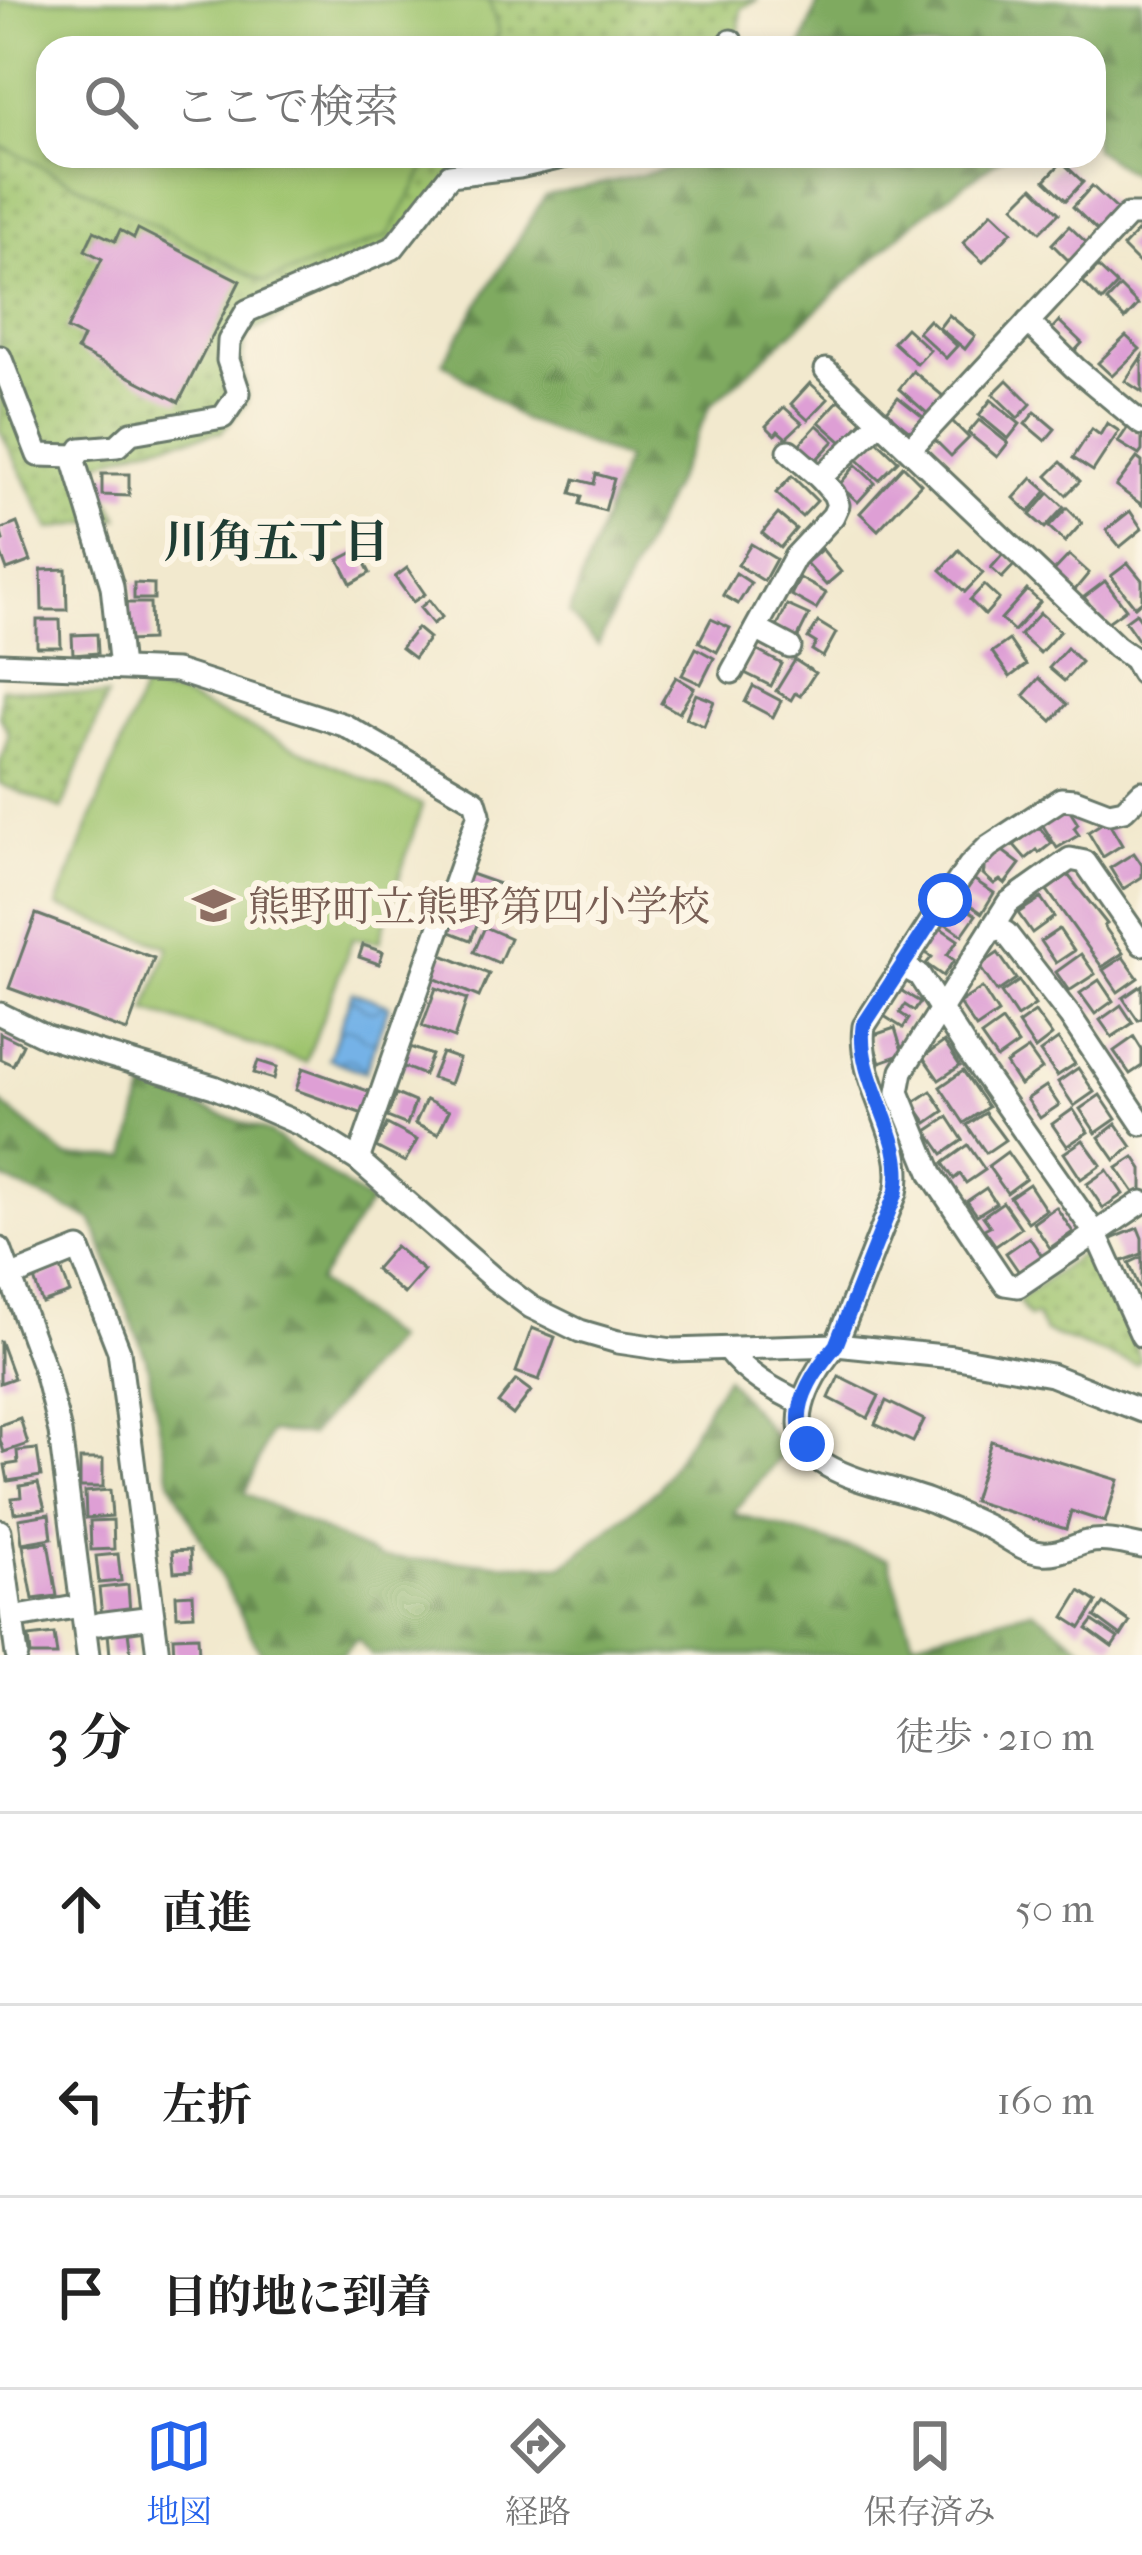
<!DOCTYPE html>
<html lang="ja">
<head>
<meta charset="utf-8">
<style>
	:root { --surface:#fff; --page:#f6f6f6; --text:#222; --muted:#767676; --line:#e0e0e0; --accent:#2563eb }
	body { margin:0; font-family:"IM FELL French Canon","Noto Serif JP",serif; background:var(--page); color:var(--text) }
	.stop { position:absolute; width:36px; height:36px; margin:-27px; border:9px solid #2563eb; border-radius:50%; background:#fff }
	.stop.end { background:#2563eb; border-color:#fff; box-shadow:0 3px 12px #0008 }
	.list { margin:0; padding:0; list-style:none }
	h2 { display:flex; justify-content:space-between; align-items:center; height:156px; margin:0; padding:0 48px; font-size:51px }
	h2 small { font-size:39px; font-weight:400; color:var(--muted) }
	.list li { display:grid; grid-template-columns:78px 1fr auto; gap:36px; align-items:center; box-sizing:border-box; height:192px; padding:0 48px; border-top:3px solid var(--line) }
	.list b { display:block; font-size:45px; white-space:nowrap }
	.list em { font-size:39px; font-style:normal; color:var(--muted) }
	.icon { flex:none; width:66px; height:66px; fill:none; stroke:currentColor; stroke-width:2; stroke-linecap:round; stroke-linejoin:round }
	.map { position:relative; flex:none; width:1142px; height:1655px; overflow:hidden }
	.search { position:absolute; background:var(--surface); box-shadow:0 6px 18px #0003; left:36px; right:36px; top:36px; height:132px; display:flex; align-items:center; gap:30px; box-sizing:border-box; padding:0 42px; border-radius:36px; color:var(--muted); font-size:45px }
	.sheet { height:732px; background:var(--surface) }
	nav { display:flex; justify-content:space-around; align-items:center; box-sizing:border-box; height:168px; border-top:3px solid var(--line); background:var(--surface); font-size:33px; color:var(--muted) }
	nav a { display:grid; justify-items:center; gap:6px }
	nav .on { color:var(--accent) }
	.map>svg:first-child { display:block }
</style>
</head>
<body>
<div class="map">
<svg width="1142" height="1655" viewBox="0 0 1142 1655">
	<defs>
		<pattern id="forest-firs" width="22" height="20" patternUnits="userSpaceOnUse" patternTransform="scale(3)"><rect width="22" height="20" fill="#7faa61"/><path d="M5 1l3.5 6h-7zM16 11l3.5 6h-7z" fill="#678c51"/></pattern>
		<pattern id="park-dots" width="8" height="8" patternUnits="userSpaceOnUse" patternTransform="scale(3)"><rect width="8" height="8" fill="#9fc46e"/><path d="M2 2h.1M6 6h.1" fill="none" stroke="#81a05b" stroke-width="1.8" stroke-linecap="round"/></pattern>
		<pattern id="water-waves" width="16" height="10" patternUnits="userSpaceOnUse" patternTransform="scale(3)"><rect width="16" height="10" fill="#75b2e7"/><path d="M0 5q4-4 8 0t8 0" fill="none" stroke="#5f92bc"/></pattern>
	</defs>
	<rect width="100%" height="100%" fill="#fcf5e5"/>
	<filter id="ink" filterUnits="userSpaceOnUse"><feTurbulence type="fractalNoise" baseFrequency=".00833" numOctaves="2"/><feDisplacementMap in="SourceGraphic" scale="24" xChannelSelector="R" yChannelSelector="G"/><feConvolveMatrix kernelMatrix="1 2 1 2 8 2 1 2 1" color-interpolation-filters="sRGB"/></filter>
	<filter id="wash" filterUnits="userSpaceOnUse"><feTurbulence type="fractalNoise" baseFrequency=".004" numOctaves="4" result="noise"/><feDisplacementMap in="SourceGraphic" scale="48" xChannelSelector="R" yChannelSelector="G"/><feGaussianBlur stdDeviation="2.7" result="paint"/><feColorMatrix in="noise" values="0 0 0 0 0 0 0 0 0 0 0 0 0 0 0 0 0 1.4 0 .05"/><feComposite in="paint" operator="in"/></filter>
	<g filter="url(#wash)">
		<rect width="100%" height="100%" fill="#f2e9ce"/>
		<g fill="url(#forest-firs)" stroke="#4f744a" stroke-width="3">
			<path d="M819 0H1142V181L1094 149V48H801Z"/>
			<path d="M725 156H1003L921 216 710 406 598 645 569 614 626 459 523 420 443 362 545 196Z"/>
			<path d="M145 1087 268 1132 370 1203 318 1282 394 1340 310 1435 270 1432 245 1493 380 1558 563 1566 658 1489 726 1377 786 1450 733 1513 888 1559 913 1641 1032 1610 1094 1655H371L358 1638 342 1655H262L170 1480 146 1358 92 1220 0 1177V1102L67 1157H127Z"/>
		</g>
		<g fill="url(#park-dots)" stroke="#5f8051" stroke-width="3">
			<path d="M0 0H758L741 8 738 48H48V156H622L536 175 453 188 398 262 359 277 247 334 242 357 247 402 221 432 143 447 90 466 119 518 50 529 0 430Z"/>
			<path d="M2 688 107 696 62 809 0 784V764L9 734 0 715Z"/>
			<path d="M1082 1253 1096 1256 1141 1360 1136 1365 1045 1332 1036 1315 1029 1317 1018 1301Z"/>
		</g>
		<g fill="#9fc46e" stroke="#5f8051" stroke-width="3">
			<path d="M0 0H485L490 3 499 33 491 48H48V156H432L388 236 265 282 0 145Z"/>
			<path d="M143 689 175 694 422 805 379 942 353 938 306 1062 146 1011 169 947 57 906Z"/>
		</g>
		<path fill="url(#water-waves)" stroke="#4a788e" stroke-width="3" d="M352 992 389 1005 365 1072 329 1059Z"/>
		<g id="blocks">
			<g fill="#de9fd5">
				<path d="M1062 162 1083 182 1066 200 1045 180Z"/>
				<path d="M1092 186 1120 212 1100 233 1073 207Z"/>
				<path d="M1033 187 1059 213 1040 232 1014 206Z"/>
				<path d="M992 212 1012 231 983 262 963 243Z"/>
				<path d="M1069 226 1089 245 1072 264 1052 244Z"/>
				<path d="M1142 227V266L1123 247Z"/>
				<path d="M138 229 240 281 179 402 77 350 83 337 67 329 102 259 85 250 94 231 115 241 120 230 134 238Z"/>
				<path d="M1098 267 1117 285 1102 301 1083 282Z"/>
				<path d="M1120 287 1138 305 1125 319 1107 301Z"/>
				<path d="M949 315 975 336 965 349 939 328Z"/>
				<path d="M929 320 957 346 946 358 918 332Z"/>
				<path d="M1059 321 1082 343 1073 353 1050 331Z"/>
				<path d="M906 328 930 350 917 364 893 342Z"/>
				<path d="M1126 336 1140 349 1112 376 1098 363Z"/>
				<path d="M1142 356V392L1125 381Z"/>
				<path d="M913 371 943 396 928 414 899 389Z"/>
				<path d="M1007 380 1031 404 1018 418 993 394Z"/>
				<path d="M810 383 828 399 808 420 791 404Z"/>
				<path d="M898 397 923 417 911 432 886 412Z"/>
				<path d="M839 400 862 421 843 443 819 422Z"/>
				<path d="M991 400 1020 424 1008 439 979 415Z"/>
				<path d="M784 407 802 423 786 438 778 431 775 435 766 426Z"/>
				<path d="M1035 412 1055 429 1045 441 1025 424Z"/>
				<path d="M979 420 1008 443 997 457 968 433Z"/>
				<path d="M952 421 969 438 951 456 934 439Z"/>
				<path d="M1107 423 1119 431 1093 471 1073 458 1092 429 1100 435Z"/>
				<path d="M817 425 834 441 813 463 797 447Z"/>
				<path d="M1128 427 1142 436V451L1139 455 1118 442Z"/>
				<path d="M876 440 898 461 879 480 857 459Z"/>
				<path d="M1137 458 1142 462V505L1116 486Z"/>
				<path d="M1061 462 1080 481 1066 495 1047 476Z"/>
				<path d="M856 465 875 483 858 502 839 485Z"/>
				<path d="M903 466 921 484 878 530 860 513Z"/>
				<path d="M102 474H129V496L102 495Z"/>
				<path d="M596 474 614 479 605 511 580 504 582 496 571 493 575 479 594 484Z"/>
				<path d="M792 476 817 501 802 517 776 493Z"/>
				<path d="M1032 478 1047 491 1029 512 1014 498Z"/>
				<path d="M1049 493 1064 507 1045 528 1030 515Z"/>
				<path d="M1067 508 1082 523 1065 542 1049 527Z"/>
				<path d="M1130 511 1142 529 1120 547 1106 530Z"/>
				<path d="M778 514 796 529 780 548 762 533Z"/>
				<path d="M17 523 31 561 7 570 0 551V541L3 540 0 530Z"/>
				<path d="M751 544 776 559 764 581 738 565Z"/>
				<path d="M822 549 841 572 826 585 806 563Z"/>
				<path d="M358 550 370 573 351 584 339 560Z"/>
				<path d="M959 550 983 573 965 592 941 570Z"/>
				<path d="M1004 553 1015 564 1002 578 991 568Z"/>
				<path d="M1069 555 1089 573 1074 591 1053 572Z"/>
				<path d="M1128 563 1142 580V601L1135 607 1111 576Z"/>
				<path d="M407 568 425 594 413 602 395 577Z"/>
				<path d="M66 569 67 610H42L41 570Z"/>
				<path d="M736 573 751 583 738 604 723 595Z"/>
				<path d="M800 578 826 593 816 609 791 595Z"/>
				<path d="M1105 581 1126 609 1105 624 1084 597Z"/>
				<path d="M134 583 154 584V599H134Z"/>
				<path d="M984 585 999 599 985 615 970 600Z"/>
				<path d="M1027 590 1040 602 1014 631 1001 619Z"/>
				<path d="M429 600 442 617 433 624 420 608Z"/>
				<path d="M126 603H150L151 640 126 641Z"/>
				<path d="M787 605 809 615 797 639 776 629Z"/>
				<path d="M1040 613 1060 631 1040 653 1020 635Z"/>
				<path d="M1136 613 1142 621V639L1139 641 1125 621Z"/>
				<path d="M711 619 730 628 717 652 699 642Z"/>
				<path d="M37 620H60L61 647H37Z"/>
				<path d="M818 622 836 633 823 657 812 650 816 643 808 638Z"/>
				<path d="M417 628 429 638 414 658 401 648Z"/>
				<path d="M97 634 98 653 73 655 72 635Z"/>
				<path d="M1009 640 1026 665 1010 677 992 652Z"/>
				<path d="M696 648 714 658 701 684 682 675Z"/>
				<path d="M1067 648 1081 662 1064 681 1049 668Z"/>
				<path d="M756 650 782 664 771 686 745 673Z"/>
				<path d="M795 660 815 673 800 696 795 693 791 700 776 691Z"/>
				<path d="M676 677 694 688 679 713 661 703Z"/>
				<path d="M1039 678 1067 704 1052 721 1024 695Z"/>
				<path d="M753 686 781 701 773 717 745 702Z"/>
				<path d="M696 694 714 701 704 726 686 718Z"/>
				<path d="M1066 805 1078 824 1074 828 1079 835 1057 848 1040 821Z"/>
				<path d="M1107 820 1122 845 1103 857 1088 832Z"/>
				<path d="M1038 826 1052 843 1039 853 1037 850 1026 859 1014 845Z"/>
				<path d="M1000 849 1020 864 1005 884 1000 880 994 884 983 874 984 870 980 867 989 855 993 858Z"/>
				<path d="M1134 853 1142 865V877L1123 889 1110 868Z"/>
				<path d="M468 873 502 885 496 901 463 888Z"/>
				<path d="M1068 875 1107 924 1104 926 1123 953 1102 967 1047 890Z"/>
				<path d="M973 879 994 893 982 913 960 898Z"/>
				<path d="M1041 898 1054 917 1032 933 1018 913Z"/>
				<path d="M956 902 976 915 962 935 943 922Z"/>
				<path d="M452 912 478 922 471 940 445 930Z"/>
				<path d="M36 914 154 958 127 1031 9 988Z"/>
				<path d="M936 925 958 940 947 955 954 960 943 976 926 964 932 957 919 948Z"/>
				<path d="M485 927 510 938 499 963 474 952Z"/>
				<path d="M1059 929 1074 951 1056 963 1041 941Z"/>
				<path d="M363 945 383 952 379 964 359 957Z"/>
				<path d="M998 953 1016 979 997 992 979 966Z"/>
				<path d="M440 954 489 974 479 997 431 977Z"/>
				<path d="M1081 954 1095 974 1069 991 1056 972Z"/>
				<path d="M1123 957 1138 978 1118 992 1103 970Z"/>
				<path d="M1099 980 1113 1001 1095 1014 1080 993Z"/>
				<path d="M1019 981 1035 1005 1017 1017 1001 993Z"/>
				<path d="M1142 985V1018L1138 1020 1123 998Z"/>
				<path d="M436 988 467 999 454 1038 422 1026Z"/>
				<path d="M982 988 998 1013 976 1028 959 1003Z"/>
				<path d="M900 990 920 1002 914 1011 905 1005 900 1013 909 1019 903 1028 884 1016Z"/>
				<path d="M1121 1005 1133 1023 1112 1037 1100 1020Z"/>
				<path d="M1035 1012 1052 1036 1035 1049 1018 1024Z"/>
				<path d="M1002 1021 1018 1044 997 1059 981 1036Z"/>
				<path d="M895 1028 903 1054 880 1062 871 1036Z"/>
				<path d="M0 1033 23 1044 13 1065 0 1059Z"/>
				<path d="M1134 1037 1142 1050V1066L1130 1074 1114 1051Z"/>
				<path d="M1058 1039 1075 1064 1057 1076 1040 1052Z"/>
				<path d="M944 1042 960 1066 939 1080 923 1057Z"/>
				<path d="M407 1046 432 1055 424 1075 399 1065Z"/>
				<path d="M1028 1049 1042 1069 1020 1085 1006 1064Z"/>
				<path d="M442 1053 459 1059 450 1084 432 1078Z"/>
				<path d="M258 1061 277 1067 274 1079 254 1073Z"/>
				<path d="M303 1068 371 1092 363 1114 296 1090Z"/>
				<path d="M1078 1068 1094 1092 1074 1106 1058 1082Z"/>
				<path d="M963 1071 988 1107 964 1123 940 1087Z"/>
				<path d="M1046 1086 1059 1105 1040 1118 1027 1099Z"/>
				<path d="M931 1091 944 1111 927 1123 913 1103Z"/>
				<path d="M396 1094 415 1102 407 1125 387 1117Z"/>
				<path d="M1100 1095 1116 1119 1096 1133 1080 1109Z"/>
				<path d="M426 1100 449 1111 438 1134 415 1124Z"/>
				<path d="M1073 1109 1088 1132 1067 1146 1052 1124Z"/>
				<path d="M985 1113 1005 1140 986 1153 967 1125Z"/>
				<path d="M948 1117 963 1140 943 1154 927 1131Z"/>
				<path d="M387 1124 417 1140 405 1162 376 1147Z"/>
				<path d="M1116 1124 1132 1147 1115 1160 1099 1137Z"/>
				<path d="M1083 1140 1101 1165 1081 1179 1064 1153Z"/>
				<path d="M968 1145 985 1170 966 1183 960 1174 954 1179 943 1163Z"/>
				<path d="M1007 1152 1026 1179 1007 1193 988 1166Z"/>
				<path d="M1134 1157 1142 1169V1190L1135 1194 1117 1168Z"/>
				<path d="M1107 1170 1123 1194 1103 1208 1087 1184Z"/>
				<path d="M1029 1184 1046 1210 1028 1222 1010 1197Z"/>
				<path d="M986 1188 996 1203 977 1215 967 1201Z"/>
				<path d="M1003 1202 1021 1228 996 1246 984 1229 990 1226 983 1216Z"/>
				<path d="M1056 1207 1073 1232 1050 1248 1033 1223Z"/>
				<path d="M1138 1228 1142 1238V1254L1120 1262 1111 1239Z"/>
				<path d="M1029 1237 1042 1256 1019 1272 1006 1253Z"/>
				<path d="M395 1246 424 1271 404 1294 375 1269Z"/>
				<path d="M1142 1257V1294L1129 1263Z"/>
				<path d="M61 1269 70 1293 42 1303 34 1279Z"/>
				<path d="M532 1328 555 1337 539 1380 516 1372Z"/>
				<path d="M0 1340 14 1378 0 1383Z"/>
				<path d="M839 1376 879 1396 868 1418 829 1398Z"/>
				<path d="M516 1380 531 1391 513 1415 498 1403Z"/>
				<path d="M886 1401 924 1420 913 1442 875 1424Z"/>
				<path d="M20 1418 28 1444 4 1452 0 1440V1425Z"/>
				<path d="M991 1441 1118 1480 1105 1522 1071 1511 1066 1529 973 1501Z"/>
				<path d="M37 1449 41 1476 8 1481 5 1465 18 1463 17 1451Z"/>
				<rect x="80" y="1459" width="23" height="28"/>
				<path d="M38 1483 45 1509 14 1513 12 1498 21 1497 20 1486Z"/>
				<path d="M110 1490 112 1516 86 1518 85 1492Z"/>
				<path d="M49 1514 52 1538 22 1543 19 1519Z"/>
				<path d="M113 1520 114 1549 91 1550 90 1521Z"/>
				<path d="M48 1542 57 1596 33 1599 23 1545Z"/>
				<path d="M190 1550 191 1571 174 1572 172 1551Z"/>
				<path d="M118 1554 121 1581 99 1583 96 1556Z"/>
				<path d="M128 1585 130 1613 102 1616 99 1588Z"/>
				<path d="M1080 1591 1097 1602 1081 1628 1064 1617Z"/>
				<path d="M193 1594 194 1615 177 1616 176 1595Z"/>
				<path d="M1104 1604 1130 1622 1121 1636 1095 1617Z"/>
				<path d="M1093 1621 1118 1638 1112 1647 1087 1629Z"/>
				<path d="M128 1631 131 1655H110L108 1633Z"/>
				<path d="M54 1634 57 1655H31L29 1637Z"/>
				<path d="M198 1636 199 1655H174L173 1637Z"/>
			</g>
		</g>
	</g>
	<g filter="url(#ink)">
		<use href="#blocks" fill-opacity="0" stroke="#69796a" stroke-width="3"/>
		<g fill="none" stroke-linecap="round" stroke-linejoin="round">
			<defs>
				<g id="minor">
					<path d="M729 48 731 41"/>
					<path d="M1028 322 1075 368 1142 424"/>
					<path d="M0 357 38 455 77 456"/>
					<path d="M826 370 1117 647 1134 659 1142 673"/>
					<path d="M911 448 1128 215H1142"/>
					<path d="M789 451 820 478"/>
					<path d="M756 629 790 647"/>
					<path d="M0 664 176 671 344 725 475 801 479 814 358 1160"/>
					<path d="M121 668 112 586 74 461 81 449 117 446 131 433 223 417 239 393 228 360 229 341 247 311 393 248 450 175 519 167 566 156"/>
					<path d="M732 672 795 557 833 516 838 505 834 494 820 478 881 421"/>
					<path d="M1142 792 1124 810 1109 813 1075 800 1061 799 988 847 969 866 945 900 864 1026C856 1084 909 1137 896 1193L836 1345C809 1378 776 1435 826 1465 858 1484 898 1488 932 1502 952 1511 973 1519 992 1529 1008 1538 1023 1551 1042 1553 1058 1555 1072 1546 1087 1542 1105 1538 1124 1543 1142 1547"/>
					<path d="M993 926 1006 933 1070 1016 1142 1124"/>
					<path d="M1142 944 1085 862 1070 859 1008 903 902 1071 898 1092 932 1175 1005 1284 1018 1286 1142 1202"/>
					<path d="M902 966 919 975 967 1050 1096 1234 1142 1336"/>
					<path d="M0 1014 47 1037 214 1087 302 1125 358 1160 495 1280 531 1307 580 1331 618 1342 672 1350 836 1345 953 1357 1051 1375 1142 1411"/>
					<path d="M0 1249 45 1371 60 1432 88 1655"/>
					<path d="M0 1281 79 1249 119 1351 158 1655"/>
					<path d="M727 1349C748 1376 772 1389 802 1403"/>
					<path d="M0 1531 17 1655"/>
					<path d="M12 1618 81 1606"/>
					<path d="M98 1624 153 1617"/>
				</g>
			</defs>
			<use href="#minor" stroke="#69796a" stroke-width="27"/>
			<use href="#minor" stroke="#fff" stroke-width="21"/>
		</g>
	</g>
	<g fill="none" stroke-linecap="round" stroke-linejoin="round" filter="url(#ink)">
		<path stroke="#2563eb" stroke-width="15" d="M807 1444C805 1438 801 1432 800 1426 795 1397 819 1365 836 1345L896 1193C909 1136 856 1084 863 1026L945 900"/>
	</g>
	<defs>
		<symbol id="school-bare" viewBox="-9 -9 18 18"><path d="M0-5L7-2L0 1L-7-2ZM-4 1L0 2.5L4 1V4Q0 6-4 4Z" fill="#8d6e63" stroke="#fcf5e5" stroke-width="2.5" paint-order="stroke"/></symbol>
	</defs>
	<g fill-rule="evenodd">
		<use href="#school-bare" x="184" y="876" width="59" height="59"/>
	</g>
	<g text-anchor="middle" stroke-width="12" stroke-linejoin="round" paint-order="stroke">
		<g font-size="42" fill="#785e54" stroke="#fcf5e5" text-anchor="start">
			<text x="248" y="921">熊野町立熊野第四小学校</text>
		</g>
		<g font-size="45" font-weight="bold" fill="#1f3d34" stroke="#fcf5e5">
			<text x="276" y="557">川角五丁目</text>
		</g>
	</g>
</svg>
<div class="stop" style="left:945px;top:900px"></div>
<div class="stop end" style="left:807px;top:1444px"></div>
<div class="search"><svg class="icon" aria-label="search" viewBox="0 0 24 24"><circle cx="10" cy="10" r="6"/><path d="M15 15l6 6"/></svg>ここで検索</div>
</div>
<section class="sheet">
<h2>3 分<small>徒歩 · 210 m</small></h2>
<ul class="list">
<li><svg class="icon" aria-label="ahead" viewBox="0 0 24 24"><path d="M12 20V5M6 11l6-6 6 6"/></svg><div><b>直進</b></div><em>50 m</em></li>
<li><svg class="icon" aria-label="left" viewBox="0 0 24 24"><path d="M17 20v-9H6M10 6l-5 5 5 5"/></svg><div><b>左折</b></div><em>160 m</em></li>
<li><svg class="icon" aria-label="arrive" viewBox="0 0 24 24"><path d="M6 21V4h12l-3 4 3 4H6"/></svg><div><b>目的地に到着</b></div></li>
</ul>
</section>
<nav>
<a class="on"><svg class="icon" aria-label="map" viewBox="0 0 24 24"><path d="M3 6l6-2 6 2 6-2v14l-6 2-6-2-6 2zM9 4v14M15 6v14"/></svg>地図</a>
<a><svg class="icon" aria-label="directions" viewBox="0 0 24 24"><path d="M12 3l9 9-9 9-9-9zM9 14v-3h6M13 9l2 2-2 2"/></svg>経路</a>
<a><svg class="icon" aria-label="saved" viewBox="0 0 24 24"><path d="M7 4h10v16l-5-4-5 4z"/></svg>保存済み</a>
</nav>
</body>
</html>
